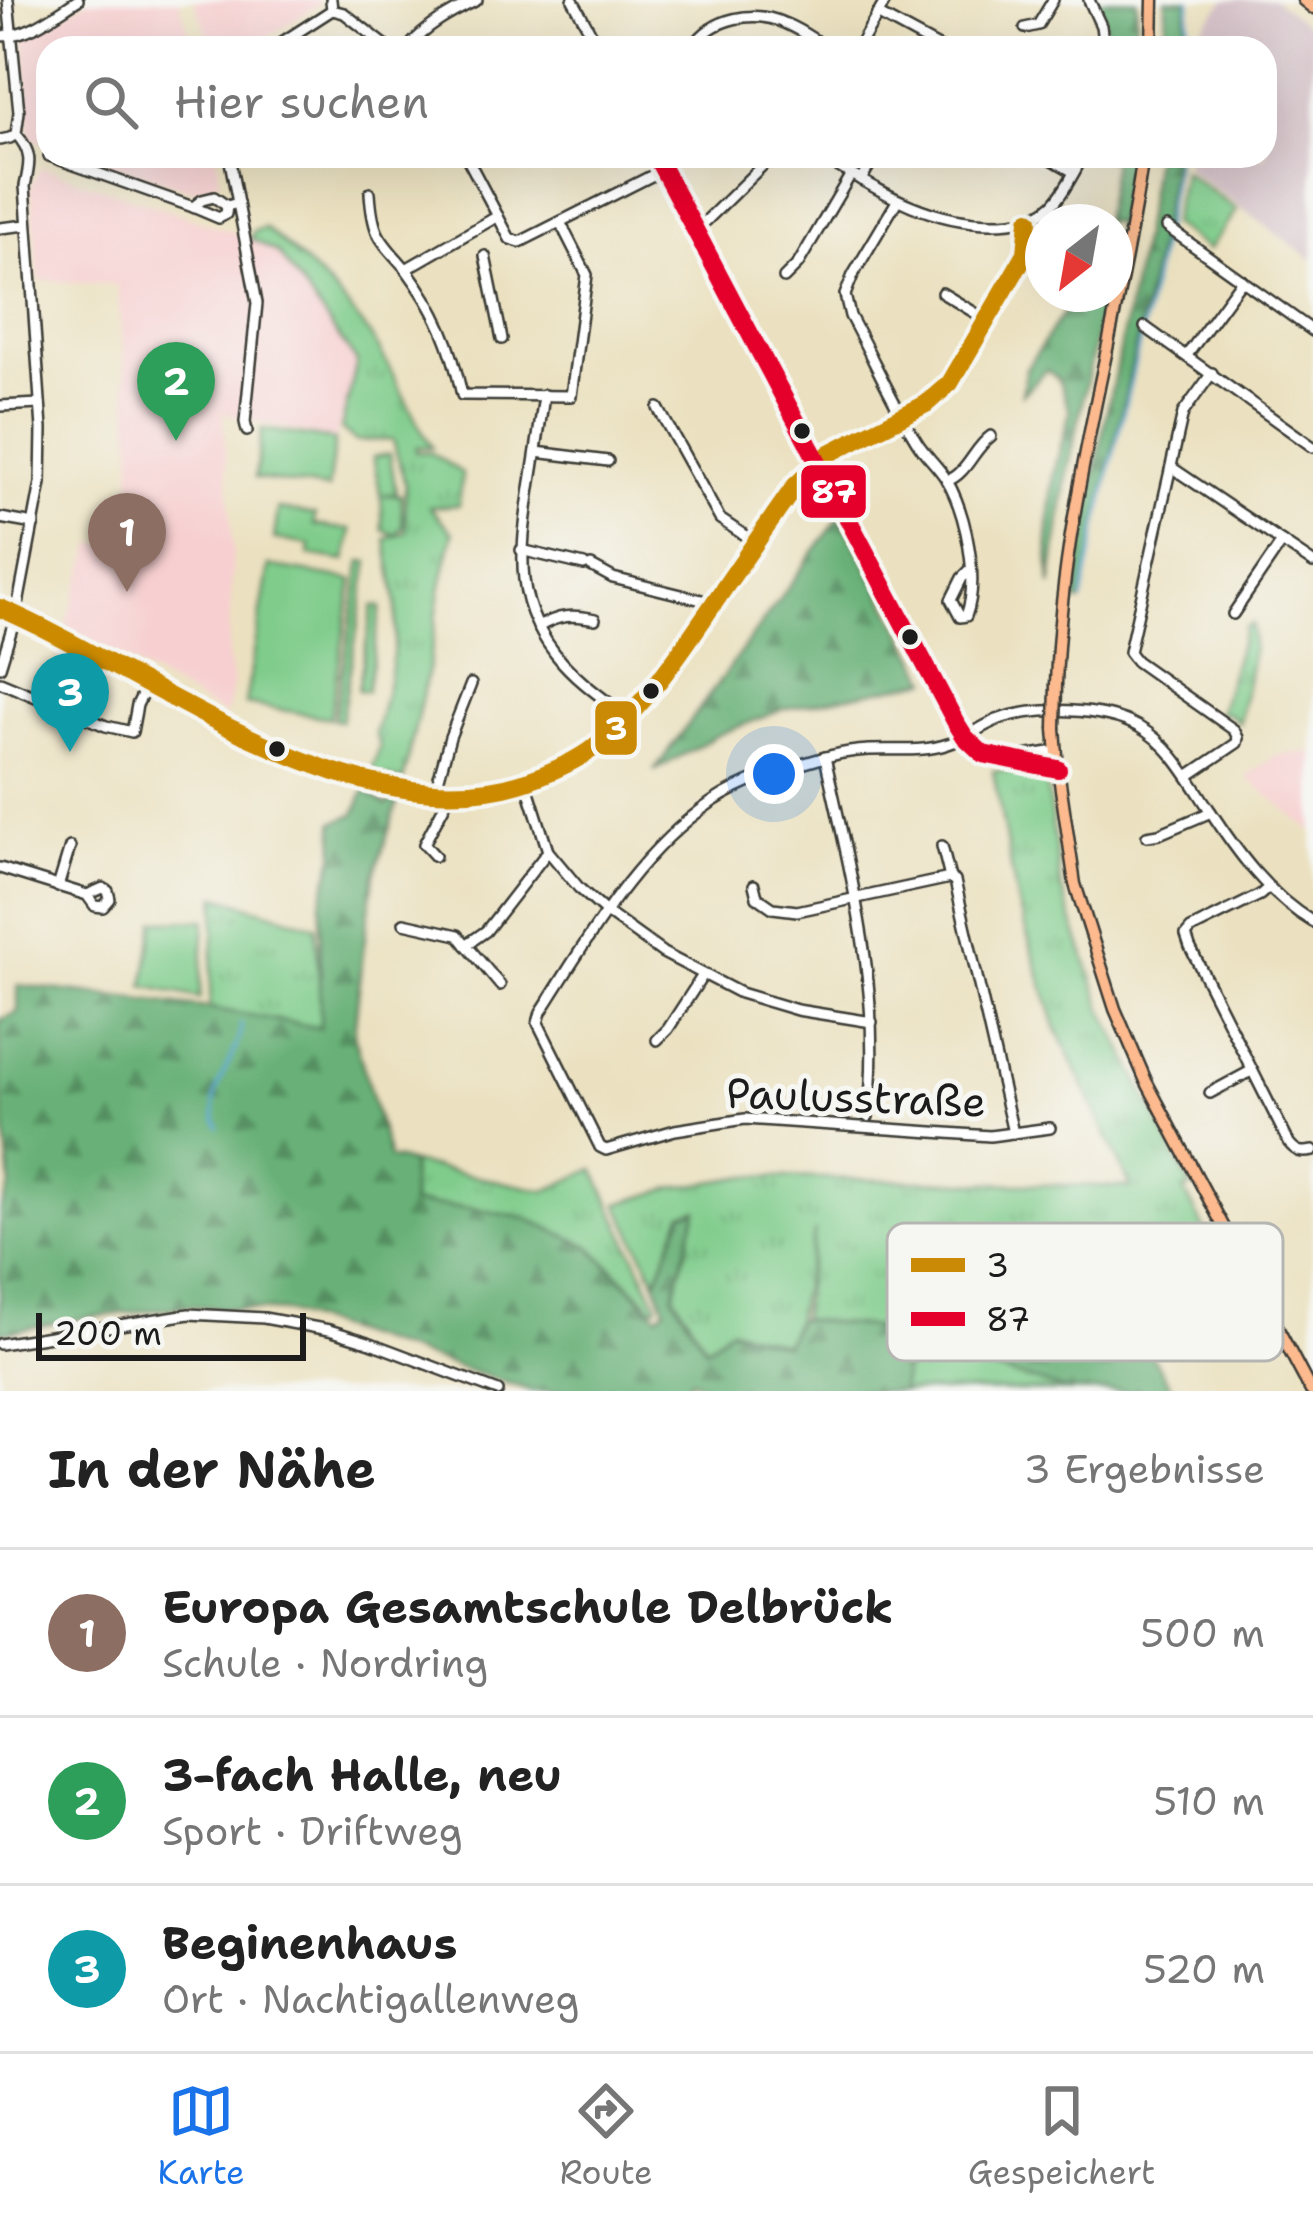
<!DOCTYPE html>
<html lang="de">
<head>
<meta charset="utf-8">
<style>
	:root { --surface:#fff; --page:#f2f2f2; --text:#222; --muted:#767676; --line:#e0e0e0; --accent:#1a73e8 }
	body { margin:0; font-family:"Shantell Sans",sans-serif; background:var(--page); color:var(--text) }
	.compass { position:absolute; left:1025px; top:204px; width:108px; height:108px; border-radius:50%; background:var(--surface); box-shadow:0 12px 48px #0002; rotate:211deg }
	.scale { position:absolute; left:36px; bottom:30px; width:270px; box-sizing:border-box; padding-left:12px; border:6px solid #1c1c1c; border-top:0; font-size:33px; line-height:42px; white-space:nowrap; color:#1c1c1c; -webkit-text-stroke:9px #f6f6f2; paint-order:stroke }
	.you { position:absolute; left:774px; top:774px; width:42px; height:42px; margin:-30px; border:9px solid #fff; border-radius:50%; background:#1a73e8; box-shadow:0 0 0 18px #1a73e833 }
	.badge { display:grid; place-items:center; width:78px; height:78px; border-radius:50%; background:var(--accent); color:#fff; font-size:39px; font-weight:700 }
	.pin { position:absolute; translate:-50% -99px; filter:drop-shadow(0 3px 6px #0008) }
	.pin::after { content:''; position:absolute; top:63px; width:42px; height:36px; background:inherit; clip-path:polygon(0 0,100% 0,50% 100%) }
	.list { margin:0; padding:0; list-style:none }
	h2 { display:flex; justify-content:space-between; align-items:center; height:156px; margin:0; padding:0 48px; font-size:51px }
	h2 small { font-size:39px; font-weight:400; color:var(--muted) }
	.list li { display:grid; grid-template-columns:78px 1fr auto; gap:36px; align-items:center; box-sizing:border-box; height:168px; padding:0 48px; border-top:3px solid var(--line) }
	.list b { display:block; font-size:45px; white-space:nowrap }
	.list p { margin:0; font-size:39px; white-space:nowrap; color:var(--muted) }
	.list em { font-size:39px; font-style:normal; color:var(--muted) }
	.icon { flex:none; width:66px; height:66px; fill:none; stroke:currentColor; stroke-width:2; stroke-linecap:round; stroke-linejoin:round }
	.map { position:relative; flex:none; width:1313px; height:1391px; overflow:hidden }
	.search { position:absolute; background:var(--surface); box-shadow:0 12px 48px #0002; left:36px; right:36px; top:36px; height:132px; display:flex; align-items:center; gap:30px; box-sizing:border-box; padding:0 42px; border-radius:36px; color:var(--muted); font-size:45px }
	.sheet { height:660px; background:var(--surface) }
	nav { display:flex; justify-content:space-around; align-items:center; box-sizing:border-box; height:168px; border-top:3px solid var(--line); background:var(--surface); font-size:33px; color:var(--muted) }
	nav a { display:grid; justify-items:center; gap:6px }
	nav .on { color:var(--accent) }
	.map>svg:first-child { display:block }
</style>
</head>
<body>
<div class="map">
<svg width="1313" height="1391" viewBox="0 0 1313 1391">
	<defs>
		<pattern id="grass-tufts" width="24" height="20" patternUnits="userSpaceOnUse" patternTransform="scale(3)"><rect width="24" height="20" fill="#7fcc8b"/><path d="M3 7l-1-3M5 7V3M7 7l1-3M15 17l-1-3M17 17v-4M19 17l1-3" fill="none" stroke="#6daf77"/></pattern>
		<pattern id="forest-firs" width="22" height="20" patternUnits="userSpaceOnUse" patternTransform="scale(3)"><rect width="22" height="20" fill="#67b077"/><path d="M5 1l3.5 6h-7zM16 11l3.5 6h-7z" fill="#548e61"/></pattern>
	</defs>
	<rect width="100%" height="100%" fill="#f6f6f2"/>
	<filter id="ink" filterUnits="userSpaceOnUse"><feTurbulence type="fractalNoise" baseFrequency=".00833" numOctaves="2"/><feDisplacementMap in="SourceGraphic" scale="24" xChannelSelector="R" yChannelSelector="G"/><feConvolveMatrix kernelMatrix="1 2 1 2 8 2 1 2 1" color-interpolation-filters="sRGB"/></filter>
	<filter id="wash" filterUnits="userSpaceOnUse"><feTurbulence type="fractalNoise" baseFrequency=".004" numOctaves="4" result="noise"/><feDisplacementMap in="SourceGraphic" scale="48" xChannelSelector="R" yChannelSelector="G"/><feGaussianBlur stdDeviation="2.7" result="paint"/><feColorMatrix in="noise" values="0 0 0 0 0 0 0 0 0 0 0 0 0 0 0 0 0 1.4 0 .05"/><feComposite in="paint" operator="in"/></filter>
	<g filter="url(#wash)">
		<rect width="100%" height="100%" fill="#ebe1c0"/>
		<g fill="#f7cfd0">
			<path d="M89 0H179L193 48H48V144L30 138 25 38Z"/>
			<path d="M194 0H319L318 5 250 48H213Z"/>
			<path d="M84 156H217L220 181 194 191Z"/>
			<path d="M41 167 247 237 277 253 357 363 335 440 223 413 233 550 228 658 233 683 226 716 65 626 93 544 110 545 131 502 132 447 117 285 39 280 31 186Z"/>
			<path d="M1313 752V832L1246 777 1277 755Z"/>
		</g>
		<path fill="#d2bdc5" d="M1225 0H1274L1313 31V260L1186 168 1187 156H1265V48H1197L1198 33Z"/>
		<g fill="url(#grass-tufts)" stroke="#4e7454" stroke-width="3">
			<path d="M1183 171 1237 210 1208 250 1171 224Z"/>
			<path d="M265 228C304 261 342 295 372 338 395 372 409 413 432 447H416V452H430L462 473 459 505 430 507 453 533 440 590 430 661 403 781 371 773 380 746 375 734C386 692 398 649 396 604 395 583 389 560 386 539L406 532 405 484 393 440 355 441 341 429 357 362 278 253 250 238 254 231Z"/>
			<path d="M1252 624 1253 649 1239 723 1229 714 1219 713 1245 627Z"/>
			<path d="M1027 770 1046 779 1061 888 1103 1009 1191 1188 1184 1190 1250 1317 1203 1313 1180 1292 1123 1295 1092 1335 994 1270 969 1349 899 1330 801 1319 815 1230 796 1319 785 1344 731 1328 706 1347 674 1295 697 1210 682 1214 656 1281 618 1204 673 1188 748 1176 1131 1187 1056 1027 1018 905 993 771Z"/>
			<path d="M217 896 316 926 321 1028 209 1008Z"/>
			<path d="M411 1163 546 1191 594 1169 658 1305 654 1308 590 1246 528 1219 472 1208 411 1204Z"/>
			<path d="M908 1346 1069 1390V1391H901Z"/>
		</g>
		<g fill="url(#forest-firs)" stroke="#42664a" stroke-width="3">
			<path d="M1096 0H1137L1136 48H1109L1103 14Z"/>
			<path d="M1166 0H1188L1185 48H1166Z"/>
			<path d="M1099 156H1128L1115 246V222H1103L1113 160Z"/>
			<path d="M1154 156H1174L1158 243 1081 602 1075 601C1092 450 1135 306 1154 156Z"/>
			<path d="M1076 294H1105L1067 476 1051 586 1048 539 1053 477 1070 411 1058 379 1047 370 1022 394 1026 369Z"/>
			<path d="M840 516 929 680 784 709 720 734 654 771Z"/>
			<path d="M365 790 386 805 399 798 374 877 363 951 354 1034 389 1158 411 1163V1204L472 1208 528 1219 590 1247 658 1315 665 1309 656 1282 683 1214 697 1210 673 1296 706 1349 729 1329 785 1345 797 1319 899 1330 969 1348 993 1269 1092 1335 1116 1300 1174 1391H1069L909 1346 901 1391H714L691 1379 684 1391H532L285 1312 190 1306 92 1317 0 1333V1211L11 1185 0 1080V1020L18 1012V985L209 1008 320 1028 321 902 335 853 334 822 355 814Z"/>
		</g>
		<g fill="#7fcc8b" stroke="#4e7454" stroke-width="3">
			<path d="M262 429 335 440 328 489 255 478Z"/>
			<path d="M390 454 396 493 383 495H401L403 527 394 535 383 529 381 496 373 457Z"/>
			<path d="M278 509 315 515 314 525 351 530 346 561 309 555 310 545 274 539Z"/>
			<path d="M362 561 369 562 341 721 334 720Z"/>
			<path d="M269 566 353 580 330 718 245 704Z"/>
			<path d="M373 606 381 607 367 691 358 690Z"/>
			<path d="M205 920 200 998 144 986 155 921Z"/>
		</g>
		<g fill="none" stroke-linecap="round" stroke-linejoin="round">
			<g stroke="#56a6d0" stroke-width="3">
				<path d="M1188 48 1190 0"/>
				<path d="M1082 601C1111 452 1153 306 1176 156"/>
				<path d="M219 1127C200 1089 241 1059 241 1023"/>
			</g>
		</g>
	</g>
	<g filter="url(#ink)">
		<g fill="none" stroke-linecap="round" stroke-linejoin="round">
			<defs>
				<g id="minor">
					<path d="M573 0 599 48"/>
					<path d="M1089 0 1101 26 1104 48"/>
					<path d="M332 10 344 13 389 48"/>
					<path d="M877 14 940 48"/>
					<path d="M1025 28 1038 25 1053 0"/>
					<path d="M0 36C29 36 54 15 78 0"/>
					<path d="M693 47C712 17 755 9 786 24 801 30 814 40 828 48"/>
					<path d="M273 48 332 10 331 0"/>
					<path d="M408 48C426 26 451 13 477 0"/>
					<path d="M858 48 886 0"/>
					<path d="M0 140 10 138 16 134"/>
					<path d="M49 156 193 207 219 218 226 214 227 206 238 203"/>
					<path d="M229 156 257 303 245 422 247 431"/>
					<path d="M466 156 510 239 520 242 663 170"/>
					<path d="M656 156 955 721 965 737 983 754 1058 769"/>
					<path d="M820 156C877 189 924 222 992 223 1015 223 1036 220 1053 204 1066 190 1074 172 1083 156"/>
					<path d="M1046 156 1074 172"/>
					<path d="M861 180 875 156"/>
					<path d="M370 193C373 236 379 238 406 269"/>
					<path d="M897 201 853 275 845 295 850 316C873 358 892 402 917 442 925 455 938 466 946 479 966 512 980 580 966 616L960 617 951 600 962 578 971 569"/>
					<path d="M193 207 202 200 214 197 227 206"/>
					<path d="M498 216 406 269C438 312 451 344 462 395L571 396 587 275 560 222"/>
					<path d="M1167 227 1313 331"/>
					<path d="M0 228 27 225"/>
					<path d="M694 228 706 221 772 156"/>
					<path d="M485 256 502 339"/>
					<path d="M784 278 798 264 851 174"/>
					<path d="M942 293 987 320"/>
					<path d="M1145 327 1313 447"/>
					<path d="M1187 355 1242 280"/>
					<path d="M544 395C540 426 535 457 530 488 520 555 513 607 563 663 582 684 605 700 628 717"/>
					<path d="M0 406 40 404"/>
					<path d="M658 408 720 519 756 543"/>
					<path d="M536 452 608 461"/>
					<path d="M1171 467 1313 563"/>
					<path d="M947 481C968 473 973 449 991 436"/>
					<path d="M0 518 34 524"/>
					<path d="M521 550 584 565"/>
					<path d="M591 566 613 578 714 603"/>
					<path d="M0 608C155 674 365 847 540 776 564 766 584 757 603 740 648 702 679 654 712 606 739 566 767 526 795 486L830 453 926 404 950 383 1026 253 1029 220"/>
					<path d="M1233 614 1282 542"/>
					<path d="M538 627C559 615 572 614 595 619"/>
					<path d="M0 667 16 615 41 483 42 429 25 186C30 164 33 152 16 134L19 112 8 0"/>
					<path d="M0 682 106 726 132 732 137 705 148 683"/>
					<path d="M825 757C851 876 883 994 868 1117"/>
					<path d="M1009 758 1057 751"/>
					<path d="M1188 776 1237 743 1238 738 1234 730 1136 661 1129 652 1183 413 1212 373"/>
					<path d="M526 782 548 851 579 888 606 912 663 953 740 993 797 1010 872 1022"/>
					<path d="M435 792 450 737 471 684"/>
					<path d="M1147 836 1159 834 1211 812"/>
					<path d="M942 846 950 878 955 881 1013 1133"/>
					<path d="M435 856 424 844 451 793"/>
					<path d="M0 868 87 895 95 906 103 907 110 899 108 891 103 888 87 895"/>
					<path d="M754 885 757 897 773 908 797 911 950 878"/>
					<path d="M58 887 70 847"/>
					<path d="M1269 887 1260 895 1191 929 1186 935 1190 947 1289 1143C1297 1153 1302 1153 1313 1151"/>
					<path d="M404 923 458 935 500 985"/>
					<path d="M466 945 486 931 548 851"/>
					<path d="M657 1040 668 1029 703 975"/>
					<path d="M1210 1093 1251 1071"/>
					<path d="M1050 1128 990 1136 745 1119 675 1130 606 1150 600 1147 538 1023 541 1012C590 936 635 854 712 802 745 780 784 769 822 758 833 755 846 752 857 751 887 747 918 754 948 744 965 739 980 727 997 720 1035 706 1103 707 1139 727 1171 745 1189 779 1209 809 1237 852 1268 895 1313 922"/>
					<path d="M0 1344 189 1314 264 1318 329 1330 368 1342 498 1391"/>
				</g>
				<g id="major">
					<path d="M1303 0 1313 8"/>
					<path d="M1152 48 1153 0"/>
					<path d="M1056 684C1062 505 1118 333 1143 156"/>
					<path d="M1055 729 1058 769 1075 884 1115 1009 1146 1081 1311 1391"/>
				</g>
			</defs>
			<use href="#minor" stroke="#3b3a35" stroke-width="14"/>
			<use href="#major" stroke="#3b3a35" stroke-width="15"/>
			<use href="#minor" stroke="#fff" stroke-width="9"/>
			<use href="#major" stroke="#fcba8e" stroke-width="10"/>
			<defs>
				<path id="major-bridge" d="M1055 729 1056 684"/>
			</defs>
			<use href="#major-bridge" stroke="#3b3a35" stroke-width="15" stroke-linecap="butt"/>
			<use href="#major-bridge" stroke="#fcba8e" stroke-width="10"/>
			<defs>
				<path id="bus-1" d="M0 608C155 674 365 847 540 776 564 766 584 757 603 740 648 702 679 654 712 606 739 566 767 526 795 486L830 453 926 404 950 383 1026 253 1029 220"/>
				<path id="bus-2" d="M656 156 955 721 965 737 983 754 1058 769"/>
			</defs>
			<use href="#bus-1" stroke="#f6f6f2" stroke-width="27"/>
			<use href="#bus-2" stroke="#f6f6f2" stroke-width="27"/>
			<use href="#bus-1" stroke="#cb8a06" stroke-width="18"/>
			<use href="#bus-2" stroke="#e4002b" stroke-width="18"/>
		</g>
	</g>
	<g fill="#1c1c1c" stroke="#f6f6f2" stroke-width="4.5">
		<circle cx="802" cy="431" r="10"/>
		<circle cx="910" cy="637" r="10"/>
		<circle cx="651" cy="691" r="10"/>
		<circle cx="277" cy="749" r="10"/>
	</g>
	<g text-anchor="middle" stroke-width="10" stroke-linejoin="round" paint-order="stroke">
		<g font-size="42" fill="#1c1c1c" stroke="#f6f6f2">
			<text transform="translate(856 1097) rotate(2)" y="15">Paulusstraße</text>
		</g>
	</g>
	<rect x="887" y="1223" width="396" height="138" rx="18" fill="#f6f6f2" stroke="#b5b5b2" stroke-width="3"/>
	<rect x="911" y="1258" width="54" height="14" fill="#cb8a06"/>
	<rect x="911" y="1312" width="54" height="14" fill="#e4002b"/>
	<g font-size="33" fill="#1c1c1c">
		<text x="986" y="1277">3</text>
		<text x="986" y="1331">87</text>
	</g>
	<g stroke="#f6f6f2" stroke-width="4.5">
		<rect x="799" y="463" width="69" height="57" rx="12" fill="#e4002b"/>
		<rect x="593" y="699" width="46" height="58" rx="12" fill="#cb8a06"/>
	</g>
	<g font-size="33" text-anchor="middle" font-weight="bold" fill="#fff">
		<text x="834" y="503">87</text>
		<text x="616" y="740">3</text>
	</g>
</svg>
<svg class="compass" viewBox="-18 -18 36 36"><path d="M0-13l5 13h-10z" fill="#e53935"/><path d="M0 13l5-13h-10z" fill="#767676"/></svg>
<div class="scale">200 m</div>
<div class="you"></div>
<div class="pin badge" style="left:127px;top:592px;background:#8d6e63">1</div>
<div class="pin badge" style="left:176px;top:441px;background:#2e9e5b">2</div>
<div class="pin badge" style="left:70px;top:752px;background:#0f9aa8">3</div>
<div class="search"><svg class="icon" aria-label="search" viewBox="0 0 24 24"><circle cx="10" cy="10" r="6"/><path d="M15 15l6 6"/></svg>Hier suchen</div>
</div>
<section class="sheet">
<h2>In der Nähe<small>3 Ergebnisse</small></h2>
<ul class="list">
<li><span class="badge" style="background:#8d6e63">1</span><div><b>Europa Gesamtschule Delbrück</b><p>Schule · Nordring</p></div><em>500 m</em></li>
<li><span class="badge" style="background:#2e9e5b">2</span><div><b>3-fach Halle, neu</b><p>Sport · Driftweg</p></div><em>510 m</em></li>
<li><span class="badge" style="background:#0f9aa8">3</span><div><b>Beginenhaus</b><p>Ort · Nachtigallenweg</p></div><em>520 m</em></li>
</ul>
</section>
<nav>
<a class="on"><svg class="icon" aria-label="map" viewBox="0 0 24 24"><path d="M3 6l6-2 6 2 6-2v14l-6 2-6-2-6 2zM9 4v14M15 6v14"/></svg>Karte</a>
<a><svg class="icon" aria-label="directions" viewBox="0 0 24 24"><path d="M12 3l9 9-9 9-9-9zM9 14v-3h6M13 9l2 2-2 2"/></svg>Route</a>
<a><svg class="icon" aria-label="saved" viewBox="0 0 24 24"><path d="M7 4h10v16l-5-4-5 4z"/></svg>Gespeichert</a>
</nav>
</body>
</html>
